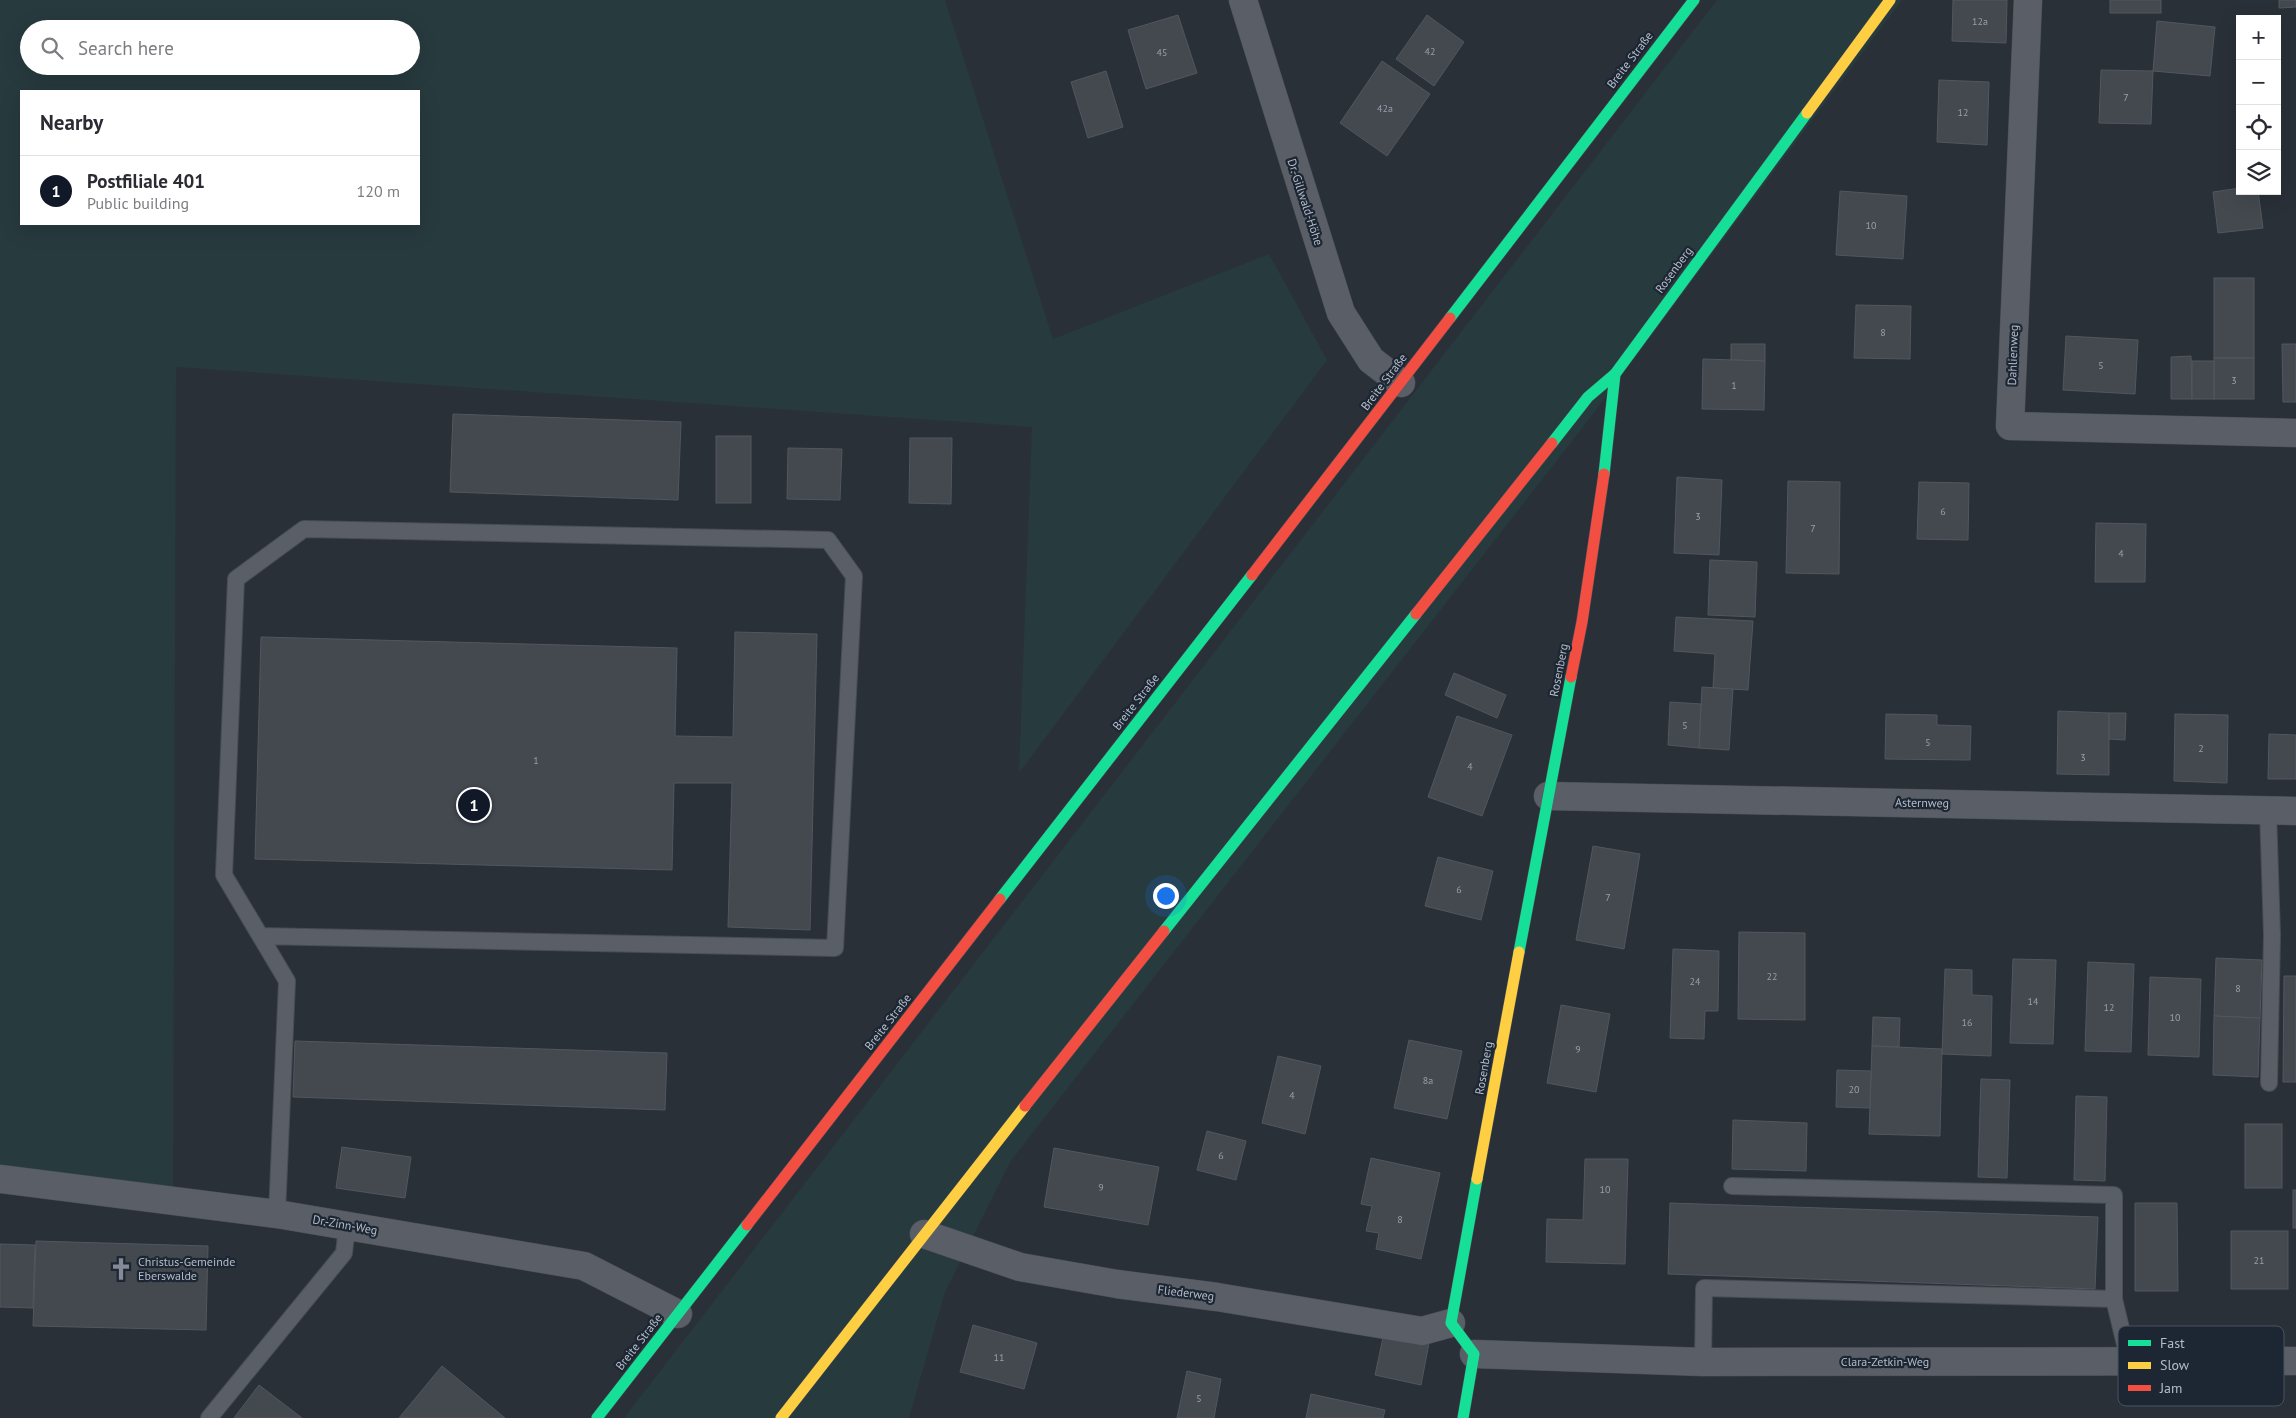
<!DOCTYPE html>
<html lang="en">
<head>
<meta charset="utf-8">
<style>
	:root { --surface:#fff; --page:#f2f2f3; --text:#2b2b33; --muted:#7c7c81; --line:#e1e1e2; --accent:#111827 }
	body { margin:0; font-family:"PT Sans",sans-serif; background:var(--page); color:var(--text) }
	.controls { position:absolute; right:15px; top:15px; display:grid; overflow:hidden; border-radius:0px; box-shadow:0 5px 20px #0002 }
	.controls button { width:45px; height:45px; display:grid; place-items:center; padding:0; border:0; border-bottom:1px solid var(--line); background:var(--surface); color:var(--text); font:25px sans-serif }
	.you { position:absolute; left:1165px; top:895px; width:18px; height:18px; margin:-12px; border:4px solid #fff; border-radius:50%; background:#1a73e8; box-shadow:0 0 0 8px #1a73e833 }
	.badge { display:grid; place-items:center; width:32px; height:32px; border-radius:50%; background:var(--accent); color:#fff; font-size:16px; font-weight:700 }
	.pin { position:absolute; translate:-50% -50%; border:2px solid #fff; box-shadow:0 1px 5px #0006 }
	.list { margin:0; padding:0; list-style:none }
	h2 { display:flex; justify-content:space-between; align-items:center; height:65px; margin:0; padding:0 20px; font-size:21px }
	h2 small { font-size:16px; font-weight:400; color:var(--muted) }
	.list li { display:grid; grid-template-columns:32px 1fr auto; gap:15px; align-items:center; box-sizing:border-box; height:70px; padding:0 20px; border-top:1px solid var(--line) }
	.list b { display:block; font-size:19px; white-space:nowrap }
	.list p { margin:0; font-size:16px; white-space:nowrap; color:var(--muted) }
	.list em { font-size:16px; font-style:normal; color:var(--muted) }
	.icon { flex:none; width:28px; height:28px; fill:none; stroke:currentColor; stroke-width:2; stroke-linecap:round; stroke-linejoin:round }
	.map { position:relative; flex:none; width:2296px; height:1418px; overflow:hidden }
	.search { position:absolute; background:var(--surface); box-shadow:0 5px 20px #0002; left:20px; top:20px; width:400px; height:55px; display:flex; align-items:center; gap:12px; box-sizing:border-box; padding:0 18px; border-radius:28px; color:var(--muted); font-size:19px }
	.panel { position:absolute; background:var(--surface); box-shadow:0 5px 20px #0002; left:20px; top:90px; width:400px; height:135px; border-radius:0px }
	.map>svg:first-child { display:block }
</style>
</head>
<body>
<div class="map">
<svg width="2296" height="1418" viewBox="0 0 2296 1418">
	<rect width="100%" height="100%" fill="#2a3038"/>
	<g fill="#273a3e" fill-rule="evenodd">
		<path d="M0 0H945L1053 339 1269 254 1327 360 1019 773 1032 427 176 367 173 1201 0 1179ZM29 29H411V66H29ZM21 91H419V224H21Z"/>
		<path d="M1717 0H1902L1587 422 1010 1162 945 1292 909 1418H624Z"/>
	</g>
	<g fill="#444950" stroke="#52575f">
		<path d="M1953 0H2007L2006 43 1952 41Z"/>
		<rect x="2110" y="0" width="51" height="13"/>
		<path d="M2279 0H2296V7L2279 8Z"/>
		<path d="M1178 15 1197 73 1146 89 1128 30Z"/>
		<path d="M1427 15 1464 42 1434 86 1396 59Z"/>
		<path d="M2157 21 2215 27 2210 76 2153 71Z"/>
		<path d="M1382 61 1430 94 1387 156 1340 123Z"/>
		<path d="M2101 70 2153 71 2151 124 2099 123Z"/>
		<path d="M1106 71 1123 127 1088 138 1071 82Z"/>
		<path d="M1939 80 1989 82 1987 145 1937 142Z"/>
		<path d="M2240 188V191H2258L2263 228 2218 233 2213 192Z"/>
		<path d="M1840 191 1907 196 1903 259 1836 255Z"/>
		<rect x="2214" y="278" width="40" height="80"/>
		<path d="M1856 305 1911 306 1910 359 1854 358Z"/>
		<path d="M2066 336 2138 340 2135 394 2063 390Z"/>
		<path d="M1731 344H1765V361L1731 360Z"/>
		<path d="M2282 344H2296V402H2283Z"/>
		<path d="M2191 356 2192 399H2171V357Z"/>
		<rect x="2214" y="358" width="40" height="41"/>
		<path d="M1703 359 1765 361 1764 410 1702 409Z"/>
		<rect x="2192" y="361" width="22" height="38"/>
		<path d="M453 414 681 422 678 500 450 492Z"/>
		<rect x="716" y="436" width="35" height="67"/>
		<path d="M910 438H952L951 504 909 503Z"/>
		<path d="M788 448 842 449 840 500 787 499Z"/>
		<path d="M1677 477 1722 480 1719 555 1674 553Z"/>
		<path d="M1788 481 1840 482 1839 574 1786 573Z"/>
		<path d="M1919 482 1969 483 1968 540 1917 539Z"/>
		<path d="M2096 523 2146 524 2145 582H2095Z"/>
		<path d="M1710 560 1757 562 1755 617 1708 615Z"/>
		<path d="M1676 617 1753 621 1748 690 1713 688 1715 654 1674 651Z"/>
		<path d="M735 632 817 634 810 930 728 927 732 783H674L672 870 255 859 261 637 677 648 675 736 733 737Z"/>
		<path d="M1454 673 1506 695 1497 718 1445 695Z"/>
		<path d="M1702 687 1733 689 1729 750 1699 748Z"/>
		<path d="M1670 702 1701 704 1699 748 1668 745Z"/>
		<path d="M2058 711 2109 713V775L2057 774Z"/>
		<path d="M2109 713H2126L2125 740 2109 739Z"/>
		<path d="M1886 714 1937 715V725L1971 726 1970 760 1885 759Z"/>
		<path d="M2175 714 2228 715 2227 783 2174 781Z"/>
		<path d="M1457 716 1512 735 1482 816 1428 797Z"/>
		<path d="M2269 734 2296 735V779H2268Z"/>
		<path d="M1593 846 1640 854 1624 949 1576 940Z"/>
		<path d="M1438 857 1493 871 1481 920 1425 906Z"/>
		<path d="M1739 932 1805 933V1020L1738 1019Z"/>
		<path d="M1673 949 1719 951 1718 1011H1705L1704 1039 1670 1038Z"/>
		<path d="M2216 958 2262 960 2260 1018 2214 1016Z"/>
		<path d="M2013 959 2056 960 2053 1044 2010 1043Z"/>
		<path d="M2088 962 2134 964 2131 1052 2085 1051Z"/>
		<path d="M1945 969 1972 970V995L1992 996 1991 1056 1942 1054Z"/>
		<path d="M2284 976H2296V1082H2283Z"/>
		<path d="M2150 977 2201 979 2199 1057 2148 1055Z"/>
		<path d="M1561 1005 1610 1014 1596 1092 1547 1083Z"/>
		<path d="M2214 1016 2260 1018 2258 1077 2213 1075Z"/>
		<path d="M1873 1017 1900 1018 1899 1047 1872 1046Z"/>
		<path d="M1409 1040 1462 1051 1447 1119 1394 1108Z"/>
		<path d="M295 1041 667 1053 665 1110 293 1097Z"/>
		<path d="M1872 1046 1942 1049 1940 1136 1869 1134Z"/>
		<path d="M1278 1056 1321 1066 1305 1134 1262 1123Z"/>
		<path d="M1837 1070 1871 1071 1870 1108 1836 1107Z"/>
		<path d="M1981 1079 2010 1080 2007 1178 1978 1177Z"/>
		<path d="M2076 1096 2107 1097 2105 1181 2074 1180Z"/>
		<path d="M1733 1120 1807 1123 1806 1171 1732 1169Z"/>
		<rect x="2245" y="1124" width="37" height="64"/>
		<path d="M1207 1131 1246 1141 1236 1180 1197 1170Z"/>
		<path d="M342 1147 411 1157 405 1198 336 1188Z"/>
		<path d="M1054 1148 1159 1167 1148 1225 1044 1207Z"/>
		<path d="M1371 1158 1440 1173 1421 1259 1376 1249 1379 1233 1366 1231 1372 1206 1361 1204Z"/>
		<path d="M1585 1159H1628L1625 1264 1546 1262 1547 1219 1583 1220Z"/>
		<rect x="2293" y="1190" width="3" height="38"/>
		<path d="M1670 1203 2098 1217 2095 1289 1668 1274Z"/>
		<path d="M2135 1203H2177L2178 1291H2135Z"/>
		<rect x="2231" y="1231" width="57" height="58"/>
		<path d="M36 1241 208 1246 206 1330 33 1326Z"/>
		<path d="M0 1244 35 1245 33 1308 0 1307Z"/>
		<path d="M973 1325 1037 1343 1024 1389 960 1372Z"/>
		<path d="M1384 1333 1429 1343 1421 1385 1375 1375Z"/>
		<path d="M442 1366 505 1418H399Z"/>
		<path d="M1187 1371 1221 1379 1214 1418H1177Z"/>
		<path d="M259 1385 302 1418H234Z"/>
		<path d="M1311 1394 1385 1410 1383 1418H1306Z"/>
	</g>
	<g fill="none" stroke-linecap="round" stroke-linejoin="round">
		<defs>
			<g id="lane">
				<path d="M2268 810 2272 935 2269 1083"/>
				<path d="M260 936 835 948 854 576 828 540 304 529 236 579 224 875 287 981 277 1214"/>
				<path d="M2114 1299 2129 1361"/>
				<path d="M1703 1362 1704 1288 2114 1299V1195L1732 1186"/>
				<path d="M209 1418 344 1253 347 1226"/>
			</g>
			<g id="street">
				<path d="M1243 0 1341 313 1371 360 1401 383"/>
				<path d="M2028 0 2010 426 2296 433"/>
				<path d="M1548 796 2296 811"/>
				<path d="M0 1179 277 1214 584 1266 678 1314"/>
				<path d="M924 1234 1020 1267 1117 1284 1217 1297 1422 1331 1451 1323"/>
				<path d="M1474 1354 1703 1362 2296 1361"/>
			</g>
			<g id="fast">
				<path d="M1450 318 1694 0"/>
				<path d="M1552 443 1588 397 1615 374"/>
				<path d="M1604 474 1615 374 1807 113"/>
				<path d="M1000 899 1252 575"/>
				<path d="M1164 931 1416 614"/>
				<path d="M1519 952 1571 677"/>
				<path d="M597 1418 747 1225"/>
				<path d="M1463 1418 1474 1354 1451 1323 1477 1179"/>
			</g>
			<g id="slow">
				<path d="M1807 113 1890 0"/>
				<path d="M1477 1179 1519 952"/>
				<path d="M781 1418 1025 1106"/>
			</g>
			<g id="jam">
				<path d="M1252 575 1450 318"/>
				<path d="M1416 614 1552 443"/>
				<path d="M1571 677 1582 622 1604 474"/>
				<path d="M1025 1106 1164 931"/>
				<path d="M747 1225 1000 899"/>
			</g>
		</defs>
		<use href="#lane" stroke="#484c53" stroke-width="18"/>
		<use href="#street" stroke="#484c53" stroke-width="29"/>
		<use href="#fast" stroke="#484c53" stroke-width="12"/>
		<use href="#slow" stroke="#484c53" stroke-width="12"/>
		<use href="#jam" stroke="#484c53" stroke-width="12"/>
		<use href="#lane" stroke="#5a5e66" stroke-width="16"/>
		<use href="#street" stroke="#5a5e66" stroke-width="28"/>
		<use href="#fast" stroke="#16e098" stroke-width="11"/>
		<use href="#slow" stroke="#ffcf43" stroke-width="11"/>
		<use href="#jam" stroke="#f24e42" stroke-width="11"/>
	</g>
	<defs>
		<symbol id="church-bare" viewBox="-9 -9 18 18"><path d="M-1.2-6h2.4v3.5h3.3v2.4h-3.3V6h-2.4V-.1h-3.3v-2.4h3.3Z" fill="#848b96" stroke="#1d2633" stroke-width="2.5" paint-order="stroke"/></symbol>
	</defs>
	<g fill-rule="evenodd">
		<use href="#church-bare" x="105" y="1253" width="32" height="32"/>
	</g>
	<g text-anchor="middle" stroke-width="4.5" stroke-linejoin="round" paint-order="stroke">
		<g font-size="10" fill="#989fab">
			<text x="1980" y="25">12a</text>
			<text x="1430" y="55">42</text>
			<text x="1162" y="56">45</text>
			<text x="2126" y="101">7</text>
			<text x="1385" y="112">42a</text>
			<text x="1963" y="116">12</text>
			<text x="1871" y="229">10</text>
			<text x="1883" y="336">8</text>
			<text x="2101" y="369">5</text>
			<text x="2234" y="384">3</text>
			<text x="1734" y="389">1</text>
			<text x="1943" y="515">6</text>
			<text x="1698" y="520">3</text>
			<text x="1813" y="532">7</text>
			<text x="2121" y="557">4</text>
			<text x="1685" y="729">5</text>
			<text x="1928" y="746">5</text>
			<text x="2201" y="752">2</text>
			<text x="2083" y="761">3</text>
			<text x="536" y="764">1</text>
			<text x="1470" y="770">4</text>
			<text x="1459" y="893">6</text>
			<text x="1608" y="901">7</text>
			<text x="1772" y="980">22</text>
			<text x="1695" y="985">24</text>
			<text x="2238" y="992">8</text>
			<text x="2033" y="1005">14</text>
			<text x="2109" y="1011">12</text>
			<text x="2175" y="1021">10</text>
			<text x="1967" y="1026">16</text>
			<text x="1578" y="1053">9</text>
			<text x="1428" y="1084">8a</text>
			<text x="1854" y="1093">20</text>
			<text x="1292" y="1099">4</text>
			<text x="1221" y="1159">6</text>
			<text x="1101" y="1191">9</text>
			<text x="1605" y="1193">10</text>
			<text x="1400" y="1223">8</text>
			<text x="2259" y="1264">21</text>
			<text x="999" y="1361">11</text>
			<text x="1199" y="1402">5</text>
		</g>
		<g font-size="12" fill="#b4bcc9" stroke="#1d2633">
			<text transform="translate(1630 60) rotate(-53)" y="4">Breite Straße</text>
			<text transform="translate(1305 202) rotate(72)" y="4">Dr.-Gillwald-Höhe</text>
			<text transform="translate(1674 270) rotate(-54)" y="4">Rosenberg</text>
			<text transform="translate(2013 355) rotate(-88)" y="4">Dahlienweg</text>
			<text transform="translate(1384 382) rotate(-53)" y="4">Breite Straße</text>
			<text transform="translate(1559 670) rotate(-79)" y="4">Rosenberg</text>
			<text transform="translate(1136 702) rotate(-52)" y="4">Breite Straße</text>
			<text transform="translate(1922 803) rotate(1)" y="4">Asternweg</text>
			<text transform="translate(888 1022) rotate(-52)" y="4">Breite Straße</text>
			<text transform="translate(1484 1068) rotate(-80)" y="4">Rosenberg</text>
			<text transform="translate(345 1225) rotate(10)" y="4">Dr.-Zinn-Weg</text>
			<text transform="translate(1186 1293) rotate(7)" y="4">Fliederweg</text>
			<text transform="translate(639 1342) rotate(-52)" y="4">Breite Straße</text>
			<text x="1885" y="1366">Clara-Zetkin-Weg</text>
		</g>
		<g font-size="12" fill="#b4bcc9" stroke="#1d2633" text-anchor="start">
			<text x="138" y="1266">Christus-Gemeinde<tspan x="138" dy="14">Eberswalde</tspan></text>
		</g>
	</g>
	<rect x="2118" y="1326" width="166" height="80" rx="8" fill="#1d2633" stroke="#4a5360" stroke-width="1"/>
	<rect x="2128" y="1340" width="23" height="6" fill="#16e098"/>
	<rect x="2128" y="1362" width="23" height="7" fill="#ffcf43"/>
	<rect x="2128" y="1385" width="23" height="6" fill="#f24e42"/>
	<g font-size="14" fill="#b4bcc9">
		<text x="2160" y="1348">Fast</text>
		<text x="2160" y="1370">Slow</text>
		<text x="2160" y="1393">Jam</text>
	</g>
</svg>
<div class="controls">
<button>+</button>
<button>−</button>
<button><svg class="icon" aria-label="locate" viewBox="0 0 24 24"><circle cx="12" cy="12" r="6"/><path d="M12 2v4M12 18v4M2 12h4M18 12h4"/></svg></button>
<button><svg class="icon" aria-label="layers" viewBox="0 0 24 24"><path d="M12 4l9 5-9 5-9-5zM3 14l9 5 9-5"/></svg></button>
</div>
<div class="you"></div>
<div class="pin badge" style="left:474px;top:805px">1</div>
<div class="search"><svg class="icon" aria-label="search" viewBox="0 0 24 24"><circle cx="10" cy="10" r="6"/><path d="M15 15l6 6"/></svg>Search here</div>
<section class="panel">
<h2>Nearby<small></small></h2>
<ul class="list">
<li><span class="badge">1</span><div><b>Postfiliale 401</b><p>Public building</p></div><em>120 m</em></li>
</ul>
</section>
</div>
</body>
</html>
